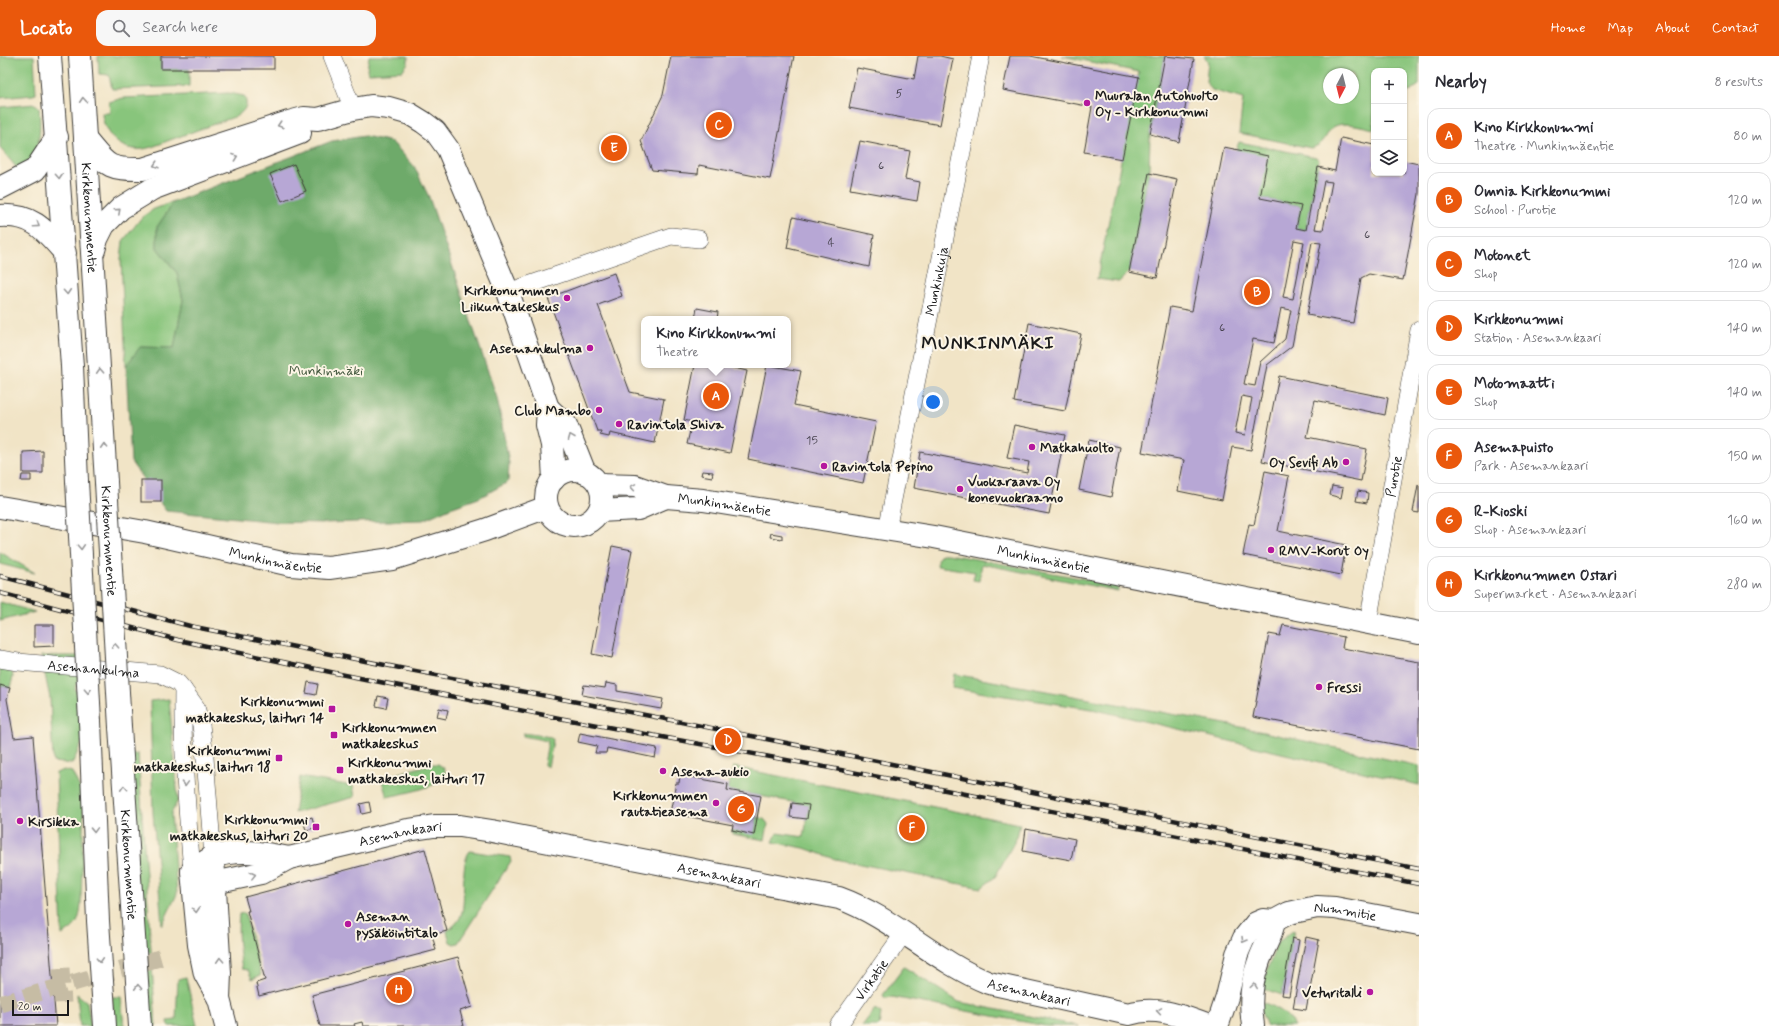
<!DOCTYPE html>
<html lang="en">
<head>
<meta charset="utf-8">
<style>
	:root { --surface:#fff; --page:#f7f7f7; --text:#2b2b33; --muted:#7c7c81; --line:#e1e1e2; --accent:#ea580c }
	body { margin:0; font-family:Mynerve,sans-serif; background:var(--page); color:var(--text) }
	.controls { position:absolute; right:12px; top:12px; display:grid; overflow:hidden; border-radius:8px; box-shadow:0 1px 3px #0004 }
	.controls button { width:36px; height:36px; display:grid; place-items:center; padding:0; border:0; border-bottom:1px solid var(--line); background:var(--surface); color:var(--text); font:20px sans-serif }
	.compass { position:absolute; left:1323px; top:12px; width:36px; height:36px; border-radius:50%; background:var(--surface); box-shadow:0 1px 3px #0004; rotate:187deg }
	.scale { position:absolute; left:12px; bottom:10px; width:57px; box-sizing:border-box; padding-left:4px; border:2px solid #1c1c1c; border-top:0; font-size:11px; line-height:14px; white-space:nowrap; color:#1c1c1c; -webkit-text-stroke:3px #fcf5e5; paint-order:stroke }
	.you { position:absolute; left:933px; top:346px; width:14px; height:14px; margin:-10px; border:3px solid #fff; border-radius:50%; background:#1a73e8; box-shadow:0 0 0 6px #1a73e833 }
	.badge { display:grid; place-items:center; width:26px; height:26px; border-radius:50%; background:var(--accent); color:#fff; font-size:13px; font-weight:700 }
	.pin { position:absolute; translate:-50% -50%; border:2px solid #fff; box-shadow:0 1px 4px #0006 }
	.popup { position:absolute; left:641px; top:260px; width:150px; height:52px; box-sizing:border-box; display:grid; place-content:center; border-radius:8px; background:var(--surface); filter:drop-shadow(0 1px 3px #0005); font-size:13px; white-space:nowrap; color:var(--muted) }
	.popup b { font-size:15px; color:var(--text) }
	.popup::after { content:''; position:absolute; left:50%; top:100%; margin-left:-8px; border:8px solid transparent; border-top-color:var(--surface) }
	.list { margin:0; padding:0; list-style:none }
	h2 { display:flex; justify-content:space-between; align-items:center; height:52px; margin:0; padding:0 16px; font-size:17px }
	h2 small { font-size:13px; font-weight:400; color:var(--muted) }
	.list li { display:grid; grid-template-columns:26px 1fr auto; gap:12px; align-items:center; box-sizing:border-box; height:56px; margin:0 8px 8px; padding:0 8px; border:1px solid var(--line); border-radius:12px }
	.list b { display:block; font-size:15px; white-space:nowrap }
	.list p { margin:0; font-size:13px; white-space:nowrap; color:var(--muted) }
	.list em { font-size:13px; font-style:normal; color:var(--muted) }
	.icon { flex:none; width:22px; height:22px; fill:none; stroke:currentColor; stroke-width:2; stroke-linecap:round; stroke-linejoin:round }
	.map { position:relative; flex:none; width:1419px; height:970px; overflow:hidden }
	header { display:flex; align-items:center; gap:24px; box-sizing:border-box; height:56px; padding:0 20px; background:var(--accent); color:#fff }
	header strong { font-size:19px }
	nav { display:flex; gap:22px; margin-inline-start:auto; font-size:14px }
	.search { width:280px; height:36px; background:var(--page); display:flex; align-items:center; gap:10px; box-sizing:border-box; padding:0 14px; border-radius:12px; color:var(--muted); font-size:15px }
	main { display:flex }
	aside { flex:1; background:var(--surface) }
	.map>svg:first-child { display:block }
</style>
</head>
<body>
<header>
<strong>Locato</strong>
<div class="search"><svg class="icon" aria-label="search" viewBox="0 0 24 24"><circle cx="10" cy="10" r="6"/><path d="M15 15l6 6"/></svg>Search here</div>
<nav><a>Home</a><a>Map</a><a>About</a><a>Contact</a></nav>
</header>
<main>
<div class="map">
<svg width="1419" height="970" viewBox="0 0 1419 970">
	<rect width="100%" height="100%" fill="#fcf5e5"/>
	<filter id="ink" filterUnits="userSpaceOnUse"><feTurbulence type="fractalNoise" baseFrequency=".025" numOctaves="2"/><feDisplacementMap in="SourceGraphic" scale="8" xChannelSelector="R" yChannelSelector="G"/><feConvolveMatrix kernelMatrix="1 2 1 2 8 2 1 2 1" color-interpolation-filters="sRGB"/></filter>
	<filter id="wash" filterUnits="userSpaceOnUse"><feTurbulence type="fractalNoise" baseFrequency=".012" numOctaves="4" result="noise"/><feDisplacementMap in="SourceGraphic" scale="16" xChannelSelector="R" yChannelSelector="G"/><feGaussianBlur stdDeviation="0.9" result="paint"/><feColorMatrix in="noise" values="0 0 0 0 0 0 0 0 0 0 0 0 0 0 0 0 0 1.4 0 .05"/><feComposite in="paint" operator="in"/></filter>
	<g filter="url(#wash)">
		<rect width="100%" height="100%" fill="#f1e4c6"/>
		<g fill="#88c57b" stroke="#52704c" fill-rule="evenodd">
			<path d="M0 0H34L36 38 33 39 0 42Z"/>
			<path d="M98 0H161V13H189V30L112 33 109 19 99 18Z"/>
			<path d="M369 0H408V7L402 15 369 17 367 14Z"/>
			<path d="M1062 0H1165L1150 78 1149 117 1129 216 1119 226 1097 223 1139 16Z"/>
			<path d="M1204 0H1419V29L1407 37 1404 41V15H1374V73C1363 71 1340 63 1331 73 1323 83 1325 88 1311 92L1239 77 1243 43 1212 34 1206 26 1208 6ZM1329 18H1353V42H1329Z"/>
			<path d="M229 37 244 40C249 49 245 54 237 60 214 68 192 76 170 84 159 88 146 95 134 93 116 91 103 75 102 57H110L109 46 123 42Z"/>
			<path d="M35 48 39 51C41 73 42 104 17 112L0 92V51Z"/>
			<path d="M1239 86 1316 101 1319 104 1306 174 1296 172 1301 150 1260 142 1236 94Z"/>
			<path d="M174 146 157 171V192L177 217 183 244 174 292 141 291 126 310 121 203 123 185 142 161 154 153Z"/>
			<path d="M0 496 35 517 0 508Z"/>
			<path d="M942 498H948L1118 529V535L982 508 979 525 973 524 975 516 937 510 938 502Z"/>
			<path d="M0 546 35 556 0 565Z"/>
			<path d="M0 599 11 608 13 621 10 632 0 629Z"/>
			<path d="M41 600H87L88 626 76 628 75 633 85 647 84 683 72 708 53 706 50 642Z"/>
			<path d="M954 618 1236 670 1419 710V729L1092 653 952 632Z"/>
			<path d="M169 643 178 744 171 758 177 838 162 869 153 757 150 645Z"/>
			<path d="M523 677 551 681 553 684 548 711 544 709 548 685 523 680Z"/>
			<path d="M138 698 156 970H147L127 699Z"/>
			<path d="M432 708H438L444 712 446 719C442 731 400 738 387 741L381 722Z"/>
			<path d="M733 711 1020 768 1017 781 995 821 981 832 835 803 804 792 773 786 777 777 804 781 809 749 727 734Z"/>
			<path d="M64 714 72 716 84 740 81 848C79 865 78 870 62 879L56 717Z"/>
			<path d="M300 721 353 730 355 741 294 757Z"/>
			<path d="M757 761 764 763 768 768 765 784 732 778V774L754 778Z"/>
			<path d="M470 795 510 801 511 805 458 887 454 888 450 886 447 875C452 871 459 866 461 859 467 844 459 808 470 795Z"/>
			<path d="M245 857 261 919 252 923 248 914 242 913C239 895 237 877 239 858Z"/>
			<path d="M1294 874 1282 939 1261 932 1277 887Z"/>
			<path d="M904 911 959 946 1079 970H1046L892 941 885 942 883 939Z"/>
			<path d="M186 921 197 970H169L168 965 176 964 178 923Z"/>
			<path d="M77 938 87 946 91 970H80Z"/>
			<path d="M112 941H121L124 970H114Z"/>
			<path d="M1260 946C1275 950 1287 956 1294 970H1267L1261 956Z"/>
			<path d="M875 953 881 957 879 970H862Z"/>
		</g>
		<path fill="#6eaa6b" stroke="#456344" d="M365 80 392 86 414 110 429 141 497 342 509 407 508 426 479 442 450 452 423 464 323 467 278 466 166 455 131 406 126 310 140 291 174 292 183 244 177 217 157 192V171L174 146 332 85Z"/>
		<g id="blocks">
			<g fill="#b7a7d5" fill-rule="evenodd">
				<rect x="161" y="0" width="113" height="13"/>
				<path d="M671 0H794L770 123 699 109 698 118 652 114 641 85 663 39Z"/>
				<path d="M918 0H940L953 3 940 69 849 52 857 12 914 23Z"/>
				<path d="M1010 0H1030L1139 21 1122 103 1084 96 1092 51 1003 34Z"/>
				<path d="M1165 0 1194 3 1179 86 1150 78Z"/>
				<path d="M1341 82 1374 89V117H1404V105L1419 108V138L1403 224 1369 218 1361 222 1353 267 1307 259 1321 187 1312 186 1292 290 1267 309 1251 394 1232 391 1222 444 1178 435 1184 404 1142 396 1170 251 1192 255 1224 91 1268 100 1260 142 1301 150 1296 172 1306 174 1318 111 1335 115ZM1324 125 1332 126 1323 174 1315 173ZM1294 184 1304 186 1293 243 1283 241ZM1281 252 1291 254 1285 283 1260 306 1255 330 1244 328 1253 283 1274 287ZM1242 340 1252 342 1245 379 1235 377Z"/>
				<path d="M619 84 624 93 609 101 604 91Z"/>
				<path d="M860 85 910 95 905 123 920 126 917 145 850 133Z"/>
				<path d="M294 108 306 135 282 145 270 118Z"/>
				<path d="M1149 117 1177 123 1157 222 1129 216Z"/>
				<path d="M793 161 874 179 869 211 787 192Z"/>
				<path d="M614 217 622 240 598 249 630 336 664 343 655 387 610 377 609 381 600 379 601 375H597L548 242Z"/>
				<path d="M697 252 718 256 717 263H695Z"/>
				<path d="M1029 267 1081 278 1065 355 1014 346Z"/>
				<path d="M695 309H730V311L747 315 730 397 687 388 692 366 684 364Z"/>
				<path d="M767 309 801 315 794 349 876 366 863 427 748 403Z"/>
				<path d="M1279 320 1388 342 1385 359 1315 344 1307 381 1367 393 1361 425 1262 405Z"/>
				<path d="M1014 369 1065 379 1049 458 914 432 920 396 1027 417 1029 406 1007 402Z"/>
				<path d="M1089 384 1120 391 1111 441 1079 434Z"/>
				<path d="M43 395V417H23V396Z"/>
				<path d="M702 415 713 416 712 421 701 419Z"/>
				<path d="M1265 415 1289 420 1278 475 1346 489 1341 519 1243 499 1249 468 1254 469Z"/>
				<path d="M22 419H31V425H21Z"/>
				<rect x="141" y="424" width="20" height="22"/>
				<path d="M1418 429H1419V457L1413 456Z"/>
				<path d="M1332 430 1343 432 1341 442 1330 439Z"/>
				<path d="M1358 435 1368 437 1367 447 1356 445Z"/>
				<path d="M771 477 782 479V483L770 481Z"/>
				<path d="M612 490 632 494 612 602 592 598Z"/>
				<path d="M34 569H54V590L34 591Z"/>
				<path d="M1283 569 1344 581 1342 592 1419 606V693L1253 661 1269 578 1280 580Z"/>
				<path d="M308 626 318 628 316 639 306 637Z"/>
				<path d="M606 627 617 629V635L663 643 661 653 582 639 584 629 605 632Z"/>
				<path d="M0 629 10 632 7 643 14 682 33 680 56 970H0Z"/>
				<path d="M378 640 388 642 386 652 376 650Z"/>
				<path d="M439 652 448 654 446 663 437 661Z"/>
				<path d="M580 677 657 692 655 702 607 692 606 697H595L597 690 578 686Z"/>
				<path d="M680 719 728 728 727 734 761 740 754 779 732 774 733 769 670 757 676 727H679Z"/>
				<path d="M369 746 371 756 362 758 360 748Z"/>
				<path d="M792 747 809 749 807 763 790 761Z"/>
				<path d="M312 761 315 772 306 774 303 764Z"/>
				<path d="M1026 773 1075 783 1071 804 1023 795Z"/>
				<path d="M425 793 447 875 432 879 436 894 259 940 256 927 265 924 247 855H249L245 841Z"/>
				<path d="M1306 881 1319 884 1306 954 1293 952Z"/>
				<path d="M1292 882 1299 884 1289 940 1282 939Z"/>
				<path d="M458 901 472 951 460 955 464 970H363L362 966 354 968 355 970H320L312 939Z"/>
			</g>
		</g>
	</g>
	<g filter="url(#ink)">
		<use href="#blocks" fill-opacity="0" stroke="#3c3a36" stroke-width="1"/>
		<g fill="none" stroke-linecap="round" stroke-linejoin="round">
			<g stroke="#c6bca4" stroke-width="17" stroke-dasharray="17 8" stroke-linecap="butt">
				<path d="M61 912 63 947"/>
				<path d="M0 948 163 901"/>
			</g>
			<defs>
				<g id="street">
					<path d="M332 0 353 53"/>
					<path d="M508 236 671 180 699 183"/>
					<path id="s1" d="M887 474 981 0"/>
					<path id="s2" d="M1368 567 1419 274"/>
					<path id="s3" d="M0 603 18 606 160 618 178 627 183 633 196 651 201 669 205 702 213 801"/>
					<path d="M183 633C182 694 187 754 192 815"/>
					<path id="s4" d="M838 970 904 877"/>
				</g>
				<g id="secondary">
					<path d="M50 0 72 310 77 425"/>
					<path id="s5" d="M80 0 106 426"/>
					<path d="M85 83C107 109 106 114 143 113L289 66 304 62 318 63 353 53 371 50 389 52 410 58 423 66 435 75 448 93 508 236 548 352 547 369 552 389 554 423"/>
					<path d="M0 132 35 114 57 81"/>
					<path d="M0 160C33 158 45 174 65 197"/>
					<path d="M94 194 97 183 104 169 121 152 152 133 300 77"/>
					<path d="M548 352 566 369 585 417"/>
					<circle cx="574" cy="442" r="28"/>
					<path id="s6" d="M599 429 635 430 666 441 703 444 934 481 1419 577"/>
					<path id="s7" d="M0 451 145 476 291 509 329 512 392 503 485 474 547 451"/>
					<path d="M599 455 638 453 666 441"/>
					<path d="M90 665 98 865 105 970"/>
					<path id="s8" d="M120 671 140 970"/>
					<path d="M213 801 220 917 219 943"/>
					<path d="M200 809C204 807 209 802 214 801 238 792 265 797 289 802"/>
					<path id="s9" d="M192 815 214 827 261 817 289 802 408 774 434 770H460L492 775 839 842C894 862 934 905 989 927L1129 958C1157 949 1183 961 1210 970"/>
					<path d="M192 815 199 889 205 918 219 943 226 970"/>
					<path id="s10" d="M1219 965 1227 941 1237 898 1244 882 1256 867 1263 864 1274 865 1289 857 1317 851 1335 852 1419 868"/>
					<path d="M1253 969C1250 950 1251 927 1258 908 1263 891 1271 884 1274 865"/>
				</g>
			</defs>
			<use href="#street" stroke="#3c3a36" stroke-width="18"/>
			<use href="#secondary" stroke="#3c3a36" stroke-width="24"/>
			<use href="#street" stroke="#fff" stroke-width="17"/>
			<use href="#secondary" stroke="#fff" stroke-width="22"/>
			<defs>
				<g id="rail">
					<path d="M0 520 190 570 410 614 671 664 1419 813"/>
					<path d="M0 537 178 584 340 618 559 662 895 724 1419 828"/>
				</g>
			</defs>
			<use href="#rail" stroke="#1c1c1c" stroke-width="4.5"/>
			<use href="#rail" stroke="#fcf5e5" stroke-width="3" stroke-dasharray="9" stroke-linecap="butt"/>
			<defs>
				<g id="secondary-bridge">
					<path d="M77 425 90 665"/>
					<path id="s11" d="M106 426 120 671"/>
				</g>
			</defs>
			<use href="#secondary-bridge" stroke="#3c3a36" stroke-width="24" stroke-linecap="butt"/>
			<use href="#secondary-bridge" stroke="#fff" stroke-width="22"/>
		</g>
		<defs><path id="oneway-chevron" d="M-2-3.5L2.5 0L-2 3.5" fill="none" stroke-width="1.6" stroke-linecap="round" stroke-linejoin="round"/></defs>
		<g stroke="#999">
			<use href="#oneway-chevron" transform="translate(83 44) rotate(-94)"/>
			<use href="#oneway-chevron" transform="translate(280 69) rotate(162)"/>
			<use href="#oneway-chevron" transform="translate(235 101) rotate(-20)"/>
			<use href="#oneway-chevron" transform="translate(156 109) rotate(162)"/>
			<use href="#oneway-chevron" transform="translate(59 120) rotate(86)"/>
			<use href="#oneway-chevron" transform="translate(118 155) rotate(-42)"/>
			<use href="#oneway-chevron" transform="translate(37 169) rotate(34)"/>
			<use href="#oneway-chevron" transform="translate(67 236) rotate(86)"/>
			<use href="#oneway-chevron" transform="translate(100 315) rotate(-93)"/>
			<use href="#oneway-chevron" transform="translate(571 381) rotate(-112)"/>
			<use href="#oneway-chevron" transform="translate(104 390) rotate(-93)"/>
			<use href="#oneway-chevron" transform="translate(633 431) rotate(-171)"/>
			<use href="#oneway-chevron" transform="translate(81 491) rotate(87)"/>
			<use href="#oneway-chevron" transform="translate(115 590) rotate(-93)"/>
			<use href="#oneway-chevron" transform="translate(88 635) rotate(87)"/>
			<use href="#oneway-chevron" transform="translate(185 728) rotate(88)"/>
			<use href="#oneway-chevron" transform="translate(124 732) rotate(-94)"/>
			<use href="#oneway-chevron" transform="translate(94 774) rotate(88)"/>
			<use href="#oneway-chevron" transform="translate(253 819) rotate(-14)"/>
			<use href="#oneway-chevron" transform="translate(196 854) rotate(86)"/>
			<use href="#oneway-chevron" transform="translate(1244 884) rotate(121)"/>
			<use href="#oneway-chevron" transform="translate(100 904) rotate(87)"/>
			<use href="#oneway-chevron" transform="translate(220 904) rotate(-93)"/>
			<use href="#oneway-chevron" transform="translate(1254 930) rotate(-82)"/>
			<use href="#oneway-chevron" transform="translate(138 931) rotate(-94)"/>
			<use href="#oneway-chevron" transform="translate(1159 955) rotate(-171)"/>
		</g>
	</g>
	<g fill="#b5179e" stroke="#fcf5e5" stroke-width="1.5">
		<circle cx="1087" cy="47" r="4"/>
		<circle cx="567" cy="242" r="4"/>
		<circle cx="590" cy="292" r="4"/>
		<circle cx="599" cy="354" r="4"/>
		<circle cx="619" cy="368" r="4"/>
		<circle cx="1032" cy="391" r="4"/>
		<circle cx="1346" cy="406" r="4"/>
		<circle cx="824" cy="410" r="4"/>
		<circle cx="960" cy="433" r="4"/>
		<circle cx="1271" cy="494" r="4"/>
		<circle cx="1319" cy="631" r="4"/>
		<rect x="328" y="649" width="8" height="8" rx="2"/>
		<rect x="330" y="675" width="8" height="8" rx="2"/>
		<rect x="275" y="698" width="8" height="8" rx="2"/>
		<rect x="336" y="710" width="8" height="8" rx="2"/>
		<circle cx="663" cy="715" r="4"/>
		<circle cx="716" cy="747" r="4"/>
		<circle cx="20" cy="765" r="4"/>
		<rect x="312" y="767" width="8" height="8" rx="2"/>
		<circle cx="348" cy="868" r="4"/>
		<circle cx="1370" cy="936" r="4"/>
	</g>
	<g text-anchor="middle" stroke-width="4" stroke-linejoin="round" paint-order="stroke">
		<g font-size="12" fill="#433f4a">
			<text x="899" y="41">5</text>
			<text x="881" y="113">6</text>
			<text x="1367" y="182">6</text>
			<text x="831" y="190">4</text>
			<text x="1222" y="275">6</text>
			<text x="812" y="388">15</text>
		</g>
		<g font-size="14" font-weight="bold" fill="#1c1c1c" stroke="#fcf5e5" text-anchor="start">
			<text x="1095" y="44">Muuralan Autohuolto<tspan x="1095" dy="16">Oy - Kirkkonummi</tspan></text>
			<text x="559" y="239" text-anchor="end">Kirkkonummen<tspan x="559" dy="16">Liikuntakeskus</tspan></text>
			<text x="582" y="297" text-anchor="end">Asemankulma</text>
			<text x="591" y="359" text-anchor="end">Club Mambo</text>
			<text x="627" y="373">Ravintola Shiva</text>
			<text x="1040" y="396">Matkahuolto</text>
			<text x="1338" y="411" text-anchor="end">Oy Sevifi Ab</text>
			<text x="832" y="415">Ravintola Pepino</text>
			<text x="968" y="430">Vuokaraava Oy<tspan x="968" dy="16">konevuokraamo</tspan></text>
			<text x="1279" y="499">RMV-Korut Oy</text>
			<text x="1327" y="636">Fressi</text>
			<text x="324" y="650" text-anchor="end">Kirkkonummi<tspan x="324" dy="16">matkakeskus, laituri 14</tspan></text>
			<text x="342" y="676">Kirkkonummen<tspan x="342" dy="16">matkakeskus</tspan></text>
			<text x="271" y="699" text-anchor="end">Kirkkonummi<tspan x="271" dy="16">matkakeskus, laituri 18</tspan></text>
			<text x="348" y="711">Kirkkonummi<tspan x="348" dy="16">matkakeskus, laituri 17</tspan></text>
			<text x="671" y="720">Asema-aukio</text>
			<text x="708" y="744" text-anchor="end">Kirkkonummen<tspan x="708" dy="16">rautatieasema</tspan></text>
			<text x="308" y="768" text-anchor="end">Kirkkonummi<tspan x="308" dy="16">matkakeskus, laituri 20</tspan></text>
			<text x="28" y="770">Kirsikka</text>
			<text x="356" y="865">Aseman<tspan x="356" dy="16">pysäköintitalo</tspan></text>
			<text x="1362" y="941" text-anchor="end">Veturitalli</text>
		</g>
		<g font-size="14" fill="#1c1c1c" stroke="#fcf5e5">
			<text dy="5" stroke="none"><textPath href="#s5" startOffset="162">Kirkkonummentie</textPath></text>
			<text dy="5" stroke="none"><textPath href="#s1" startOffset="254">Munkinkuja</textPath></text>
			<text dy="5" stroke="none"><textPath href="#s2" startOffset="149">Purotie</textPath></text>
			<text dy="5" stroke="none"><textPath href="#s6" startOffset="128">Munkinmäentie</textPath></text>
			<text dy="5" stroke="none"><textPath href="#s11" startOffset="59">Kirkkonummentie</textPath></text>
			<text dy="5" stroke="none"><textPath href="#s7" startOffset="281">Munkinmäentie</textPath></text>
			<text dy="5" stroke="none"><textPath href="#s6" startOffset="452">Munkinmäentie</textPath></text>
			<text dy="5" stroke="none"><textPath href="#s3" startOffset="94">Asemankulma</textPath></text>
			<text dy="5" stroke="none"><textPath href="#s9" startOffset="219">Asemankaari</textPath></text>
			<text dy="5" stroke="none"><textPath href="#s8" startOffset="138">Kirkkonummentie</textPath></text>
			<text dy="5" stroke="none"><textPath href="#s9" startOffset="543">Asemankaari</textPath></text>
			<text dy="5" stroke="none"><textPath href="#s10" startOffset="199">Nummitie</textPath></text>
			<text dy="5" stroke="none"><textPath href="#s4" startOffset="57">Virkatie</textPath></text>
			<text dy="5" stroke="none"><textPath href="#s9" startOffset="879">Asemankaari</textPath></text>
		</g>
		<g font-size="14" fill="#42573d" stroke="#fcf5e5">
			<text x="326" y="319">Munkinmäki</text>
		</g>
		<g font-size="18" font-weight="bold" letter-spacing="1" fill="#1c1c1c" stroke="#fcf5e5">
			<text x="988" y="293">MUNKINMÄKI</text>
		</g>
	</g>
</svg>
<div class="controls">
<button>+</button>
<button>−</button>
<button><svg class="icon" aria-label="layers" viewBox="0 0 24 24"><path d="M12 4l9 5-9 5-9-5zM3 14l9 5 9-5"/></svg></button>
</div>
<svg class="compass" viewBox="-18 -18 36 36"><path d="M0-13l5 13h-10z" fill="#e53935"/><path d="M0 13l5-13h-10z" fill="#7c7c81"/></svg>
<div class="scale">20 m</div>
<div class="you"></div>
<div class="pin badge" style="left:716px;top:340px">A</div>
<div class="popup"><b>Kino Kirkkonummi</b>Theatre</div>
<div class="pin badge" style="left:1257px;top:236px">B</div>
<div class="pin badge" style="left:719px;top:69px">C</div>
<div class="pin badge" style="left:728px;top:685px">D</div>
<div class="pin badge" style="left:614px;top:92px">E</div>
<div class="pin badge" style="left:912px;top:772px">F</div>
<div class="pin badge" style="left:741px;top:753px">G</div>
<div class="pin badge" style="left:399px;top:934px">H</div>
</div>
<aside>
<h2>Nearby<small>8 results</small></h2>
<ul class="list">
<li><span class="badge">A</span><div><b>Kino Kirkkonummi</b><p>Theatre · Munkinmäentie</p></div><em>80 m</em></li>
<li><span class="badge">B</span><div><b>Omnia Kirkkonummi</b><p>School · Purotie</p></div><em>120 m</em></li>
<li><span class="badge">C</span><div><b>Motonet</b><p>Shop</p></div><em>120 m</em></li>
<li><span class="badge">D</span><div><b>Kirkkonummi</b><p>Station · Asemankaari</p></div><em>140 m</em></li>
<li><span class="badge">E</span><div><b>Motomaatti</b><p>Shop</p></div><em>140 m</em></li>
<li><span class="badge">F</span><div><b>Asemapuisto</b><p>Park · Asemankaari</p></div><em>150 m</em></li>
<li><span class="badge">G</span><div><b>R-Kioski</b><p>Shop · Asemankaari</p></div><em>160 m</em></li>
<li><span class="badge">H</span><div><b>Kirkkonummen Ostari</b><p>Supermarket · Asemankaari</p></div><em>280 m</em></li>
</ul>
</aside>
</main>
</body>
</html>
